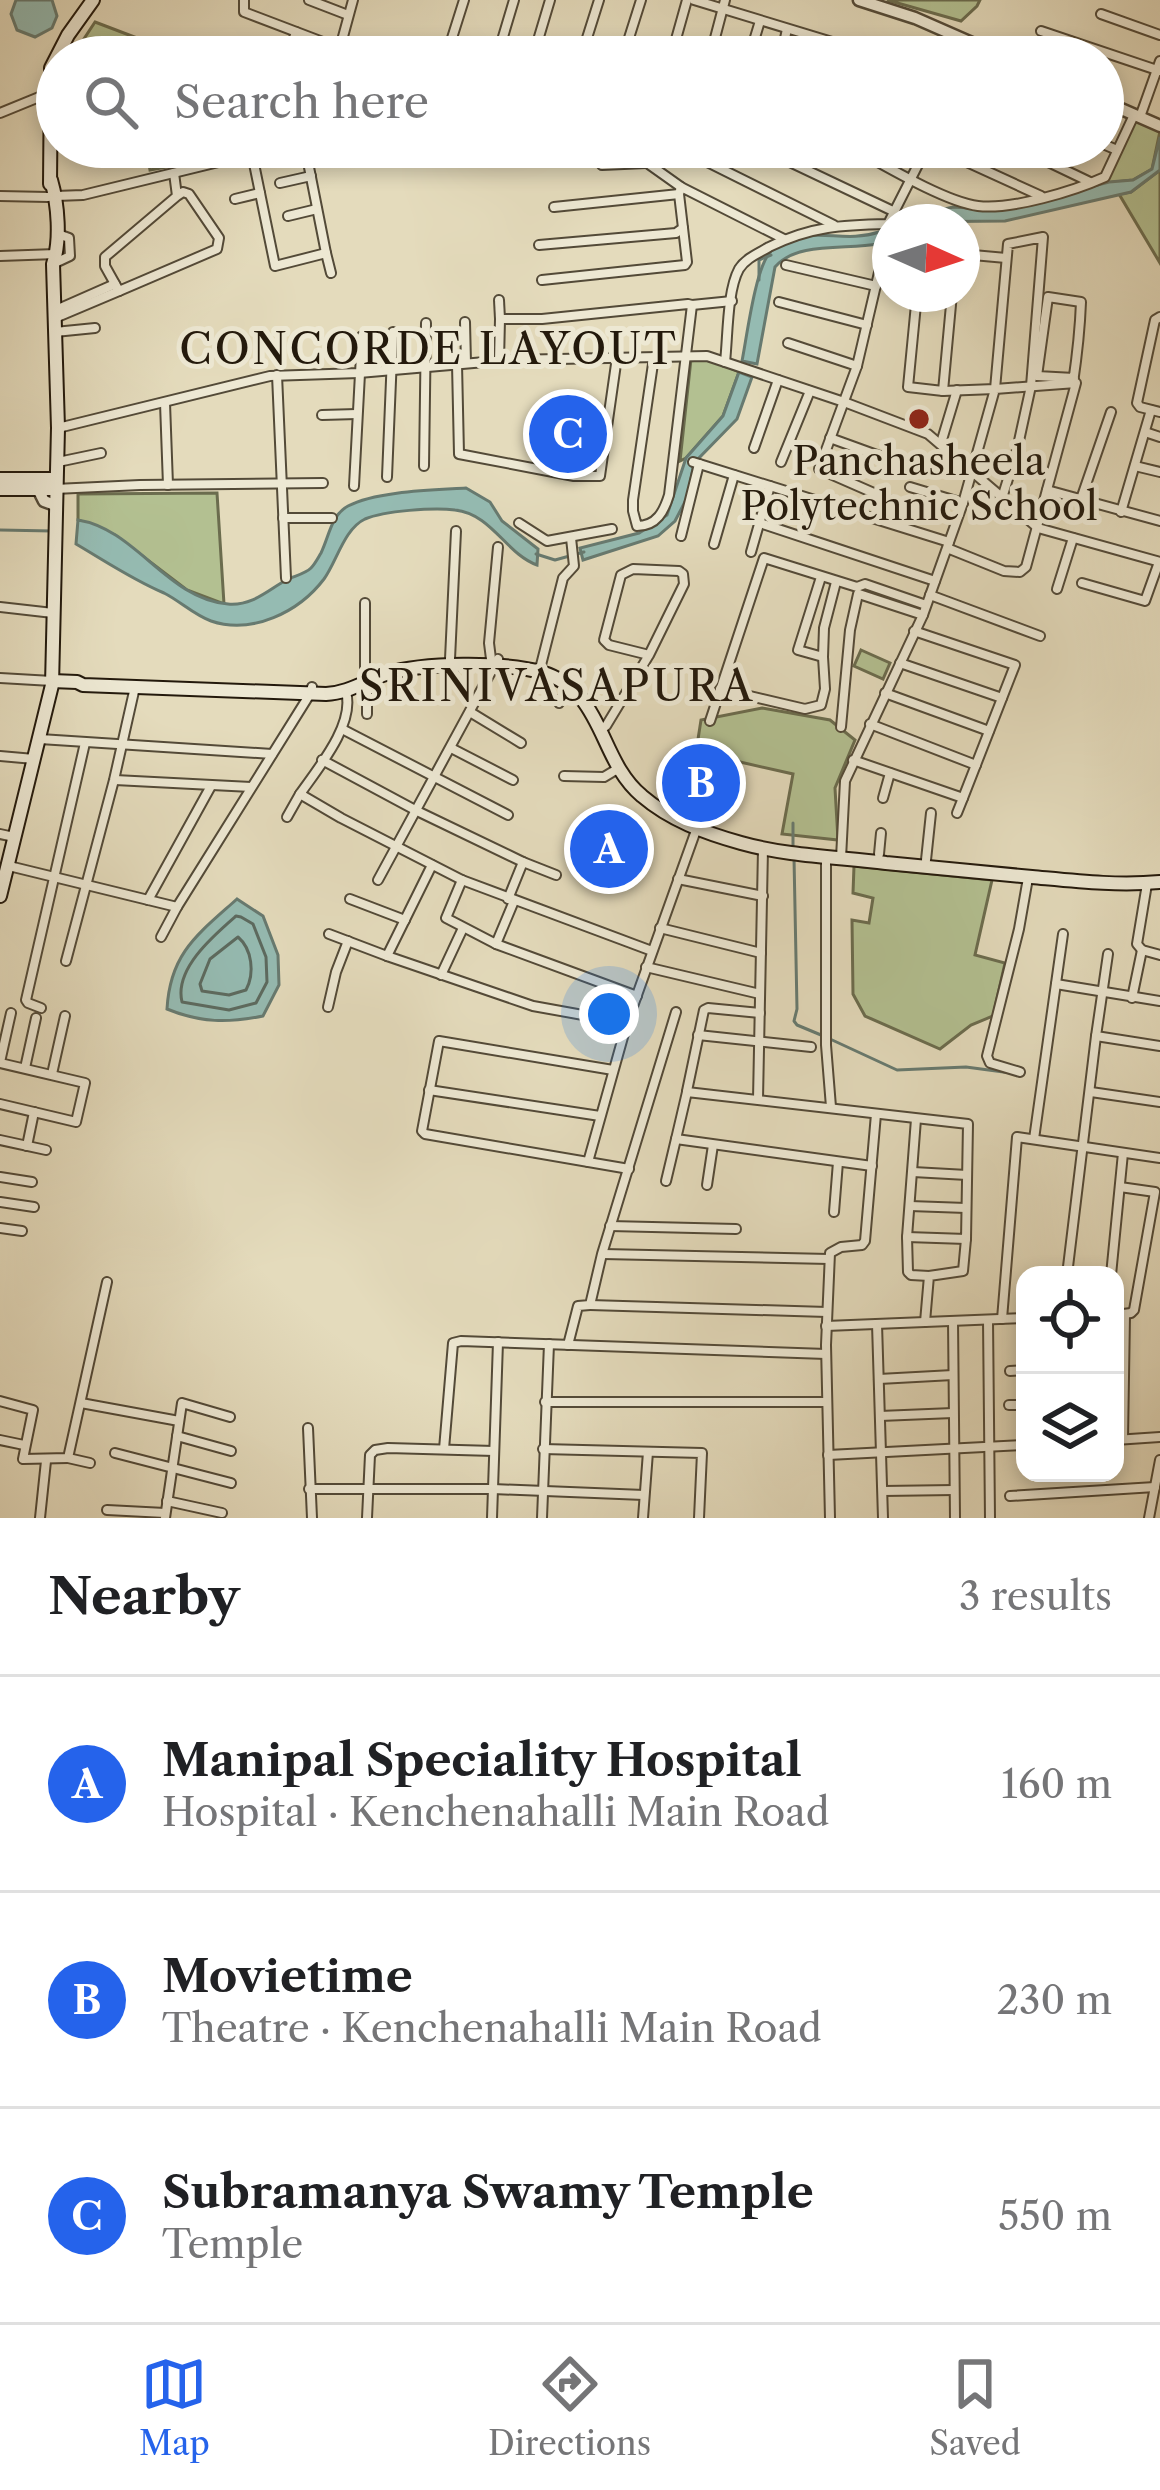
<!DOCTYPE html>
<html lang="en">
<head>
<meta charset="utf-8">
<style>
	:root { --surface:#fff; --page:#f2f2f2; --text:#202124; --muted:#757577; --line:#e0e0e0; --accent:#2563eb }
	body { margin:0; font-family:"Libre Caslon Text",serif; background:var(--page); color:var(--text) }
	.controls { position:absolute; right:36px; bottom:36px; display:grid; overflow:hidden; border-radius:24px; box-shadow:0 6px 18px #0003 }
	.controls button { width:108px; height:108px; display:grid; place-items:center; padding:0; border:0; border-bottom:3px solid var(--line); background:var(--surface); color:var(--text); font:60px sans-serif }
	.compass { position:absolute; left:872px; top:204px; width:108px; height:108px; border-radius:50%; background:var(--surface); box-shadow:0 6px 18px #0003; rotate:93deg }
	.you { position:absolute; left:609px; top:1014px; width:42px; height:42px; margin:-30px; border:9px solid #fff; border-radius:50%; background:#1a73e8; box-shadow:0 0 0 18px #1a73e833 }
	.badge { display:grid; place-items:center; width:78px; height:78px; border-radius:50%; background:var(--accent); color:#fff; font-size:39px; font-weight:700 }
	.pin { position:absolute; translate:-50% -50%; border:6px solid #fff; box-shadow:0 3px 12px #0006 }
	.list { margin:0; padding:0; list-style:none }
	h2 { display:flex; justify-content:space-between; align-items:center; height:156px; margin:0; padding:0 48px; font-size:51px }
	h2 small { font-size:39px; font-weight:400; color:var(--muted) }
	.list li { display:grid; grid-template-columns:78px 1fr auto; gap:36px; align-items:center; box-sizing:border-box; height:216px; padding:0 48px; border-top:3px solid var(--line) }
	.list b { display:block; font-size:45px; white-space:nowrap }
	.list p { margin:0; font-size:39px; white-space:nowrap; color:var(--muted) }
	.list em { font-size:39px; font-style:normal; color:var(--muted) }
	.icon { flex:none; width:66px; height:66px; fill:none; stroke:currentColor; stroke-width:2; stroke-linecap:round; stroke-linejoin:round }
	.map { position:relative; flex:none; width:1160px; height:1518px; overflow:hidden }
	.search { position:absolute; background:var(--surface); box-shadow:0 6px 18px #0003; left:36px; right:36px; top:36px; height:132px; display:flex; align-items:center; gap:30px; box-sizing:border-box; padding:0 42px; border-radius:66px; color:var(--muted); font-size:45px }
	.sheet { height:804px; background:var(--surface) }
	nav { display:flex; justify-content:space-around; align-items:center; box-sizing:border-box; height:168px; border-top:3px solid var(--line); background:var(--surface); font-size:33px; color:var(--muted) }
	nav a { display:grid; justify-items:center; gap:6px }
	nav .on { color:var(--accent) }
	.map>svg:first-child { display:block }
</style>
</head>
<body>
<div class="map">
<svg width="1160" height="1518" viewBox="0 0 1160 1518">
	<rect width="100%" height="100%" fill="#e4dbbc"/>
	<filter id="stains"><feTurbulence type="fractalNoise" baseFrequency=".00167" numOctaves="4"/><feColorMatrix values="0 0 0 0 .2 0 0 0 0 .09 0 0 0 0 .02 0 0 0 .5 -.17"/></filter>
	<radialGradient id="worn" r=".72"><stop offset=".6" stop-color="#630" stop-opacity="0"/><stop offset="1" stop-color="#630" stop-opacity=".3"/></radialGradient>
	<g fill="#b3c091" stroke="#6b6c4e" stroke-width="3">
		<path d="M887 0H980L977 6 961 21Z"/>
		<path d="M95 22 137 38 212 57H72Z"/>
		<path d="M1134 118 1160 131 1152 169 1133 180 1105 183Z"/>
		<path d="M146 147H180L183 164 150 170Z"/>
		<path d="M1160 170V263L1119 194 1131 192Z"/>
		<path d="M707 358 739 372 723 416 686 458 680 461 691 359Z"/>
		<path d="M217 493 224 604 187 590 115 535 78 520V494Z"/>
		<path d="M861 650 890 663 883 679 854 666Z"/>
		<path d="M762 708 830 720 855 740 835 788 838 840 782 834 793 774 696 752 701 720Z"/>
		<path d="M854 866 992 880 975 955 1005 963 993 1016 971 1025 940 1049 865 1016 853 994 852 920 869 923 873 898 853 893Z"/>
	</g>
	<g fill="#95bbb2" stroke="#677a70" stroke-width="3">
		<path d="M16 0H52L57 16 52 28 35 37 17 30 11 14Z"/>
		<path d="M1160 137V170L1131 192 1005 221 901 222 911 217 953 207 1001 210 1109 182 1133 180 1152 169Z"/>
		<path d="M879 232 878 244C846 250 797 241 775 267L757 364 742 361C747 336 755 270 770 252 779 243 791 238 804 236 830 233 852 241 879 232Z"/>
		<path d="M739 372 752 377 737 419 699 458 693 468 688 496 675 521 658 536 583 560 580 548 639 533 667 515 686 458 723 416Z"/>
		<path d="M466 488 490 502 502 521 538 549 537 565C506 554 492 514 455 510 434 507 384 511 365 519 344 529 337 561 324 579 299 612 252 635 211 621 194 615 180 601 164 593 133 580 105 561 76 544L78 520C136 529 167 599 228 604 252 606 267 591 286 580 294 576 305 574 311 568 315 564 318 558 321 553 329 537 331 515 348 506 376 491 434 490 466 488Z"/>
		<path d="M237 899 263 916 278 955 279 985 263 1016C228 1023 201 1023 167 1009 170 953 198 934 237 899Z"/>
	</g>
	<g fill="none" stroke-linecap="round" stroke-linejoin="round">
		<g stroke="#5c6a5f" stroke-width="3">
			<path d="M236 916 241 917 253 924 266 957 267 982 256 1003 229 1010 182 1002C174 969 213 936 236 916Z"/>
			<path d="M238 937C252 949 255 973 246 990L229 995 202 991 200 984 210 959Z"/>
		</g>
		<g stroke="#677a70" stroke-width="3">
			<path d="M759 280V260L771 255"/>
			<path d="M0 530 52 531"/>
			<path d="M536 554 555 560 584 552"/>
			<path d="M793 823V848"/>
			<path d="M794 858 797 1009 794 1021 797 1025 821 1035"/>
			<path d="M830 1039 897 1070 966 1067 1011 1073"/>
		</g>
		<defs>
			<g id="minor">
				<path d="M244 0V12L336 47 341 44 353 0"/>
				<path d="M309 0 348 15"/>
				<path d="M694 0 875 55"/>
				<path d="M1101 14 1160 35"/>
				<path d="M1041 31 1160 71"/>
				<path d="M288 57 296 32"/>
				<path d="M446 57 464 0"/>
				<path d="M497 57 514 0"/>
				<path d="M533 57 550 0"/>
				<path d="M581 57 599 0"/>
				<path d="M623 57 641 0"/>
				<path d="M671 57 687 0"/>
				<path d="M710 57 725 0"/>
				<path d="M749 57 760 21"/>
				<path d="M781 57 787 29"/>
				<path d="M821 57 826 41"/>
				<path d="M967 57 971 43"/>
				<path d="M1064 57 1070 41"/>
				<path d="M0 113 49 93"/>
				<path d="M1140 117 1160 61"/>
				<path d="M1103 144 1117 150"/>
				<path d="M677 147 834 225"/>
				<path d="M678 147 643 160 681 187"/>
				<path d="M758 147 895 212"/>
				<path d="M851 147C882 164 945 202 978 206 1012 210 1074 191 1105 177L1134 115"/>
				<path d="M934 147 1041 196"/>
				<path d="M1017 147 1090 182"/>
				<path d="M252 154 275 266 326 253 305 147"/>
				<path d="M602 165 646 163"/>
				<path d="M174 173 177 196 183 192 189 194 219 238 217 249 119 291 105 266V257L177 196"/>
				<path d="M280 183 311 176"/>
				<path d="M0 196 48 197"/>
				<path d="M56 196 83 195 280 147"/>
				<path d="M235 199 260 193"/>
				<path d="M554 207 679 194"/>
				<path d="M288 216 317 209"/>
				<path d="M539 245 676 233 683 228 679 194 681 187 784 239"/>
				<path d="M326 253 331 273"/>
				<path d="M962 254 1006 258"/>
				<path d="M0 256 56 254"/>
				<path d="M53 264 70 256 69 238 58 234"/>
				<path d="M786 265 876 286"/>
				<path d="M542 280 685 265 687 262 683 228"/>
				<path d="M917 294 908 387 943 391 995 389 1008 244 1043 237 1031 386 1017 450 1002 498"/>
				<path d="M499 300 500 319"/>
				<path d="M779 302 867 325"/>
				<path d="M692 305 732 301"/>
				<path d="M56 310 115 284"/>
				<path d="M1160 317 1155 320 1137 403 1140 407 1160 412"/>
				<path d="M55 318 119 291"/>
				<path d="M465 322 466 363"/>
				<path d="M55 332 95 328"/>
				<path d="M788 343 857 366 819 469 892 501"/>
				<path d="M499 361 500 319H542L688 304 692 305 669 495C664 511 657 526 637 526L633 511V500L654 357"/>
				<path d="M725 362C728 336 727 291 739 269 746 258 759 253 769 247 811 226 843 225 888 224L927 147"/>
				<path d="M457 364 459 454 574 476H600L617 357"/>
				<path d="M857 366 885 247 888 224"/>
				<path d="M277 375 286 578"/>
				<path d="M1073 383C1077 356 1080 329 1081 302L1048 297 1037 376 1074 378"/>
				<path d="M943 391 952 294"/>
				<path d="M165 403 168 485"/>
				<path d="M322 415 357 414"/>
				<path d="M58 428 270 376 359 373 508 360 707 356 844 402 928 434 1038 528 1160 562"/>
				<path d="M1145 432 1160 437"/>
				<path d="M830 438 896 462"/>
				<path d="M941 443 957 390"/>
				<path d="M754 448 778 380"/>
				<path d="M58 462 101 453"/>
				<path d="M693 462 949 542"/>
				<path d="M781 462 810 391"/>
				<path d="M424 466 426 323"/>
				<path d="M1135 466 1160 472"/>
				<path d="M387 477 393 332"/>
				<path d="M354 486 362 336"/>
				<path d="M910 487 963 503"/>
				<path d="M55 489 140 485 323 483"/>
				<path d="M1047 490 1160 521"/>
				<path d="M1081 499 1111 412"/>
				<path d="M1121 512 1151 410"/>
				<path d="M283 518H332"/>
				<path d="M519 523 547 541 612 529"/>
				<path d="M760 523 935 581"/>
				<path d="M681 536 699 464"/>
				<path d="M714 544 734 475"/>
				<path d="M751 552 770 486"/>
				<path d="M821 577 798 650 823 657 824 628 836 582"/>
				<path d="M1082 583 1145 601 1159 562"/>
				<path d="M1057 589 1073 538"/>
				<path d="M859 594 923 615"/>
				<path d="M930 595 1040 636"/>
				<path d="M365 603V675"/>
				<path d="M0 607 53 613"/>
				<path d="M450 659 456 531"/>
				<path d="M491 659 489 643 498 547"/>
				<path d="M900 663 1002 698"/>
				<path d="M541 665 563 578 574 566 571 538"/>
				<path d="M0 678 52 681"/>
				<path d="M720 689 805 709 821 705 825 689 823 657"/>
				<path d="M346 692C355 724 319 767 300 794L341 818 462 880 652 951"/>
				<path d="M885 693 989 731"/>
				<path d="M559 703 570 687"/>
				<path d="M470 712 521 743"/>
				<path d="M367 714V683"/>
				<path d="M710 721 764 558 857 587 865 584 926 605"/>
				<path d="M870 724 976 765"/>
				<path d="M606 726 649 655 684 584 683 574 679 571 633 569 621 575 604 640 609 645 649 655"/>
				<path d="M841 727 850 630 858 594"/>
				<path d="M342 729 508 815"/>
				<path d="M40 739 272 754"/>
				<path d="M451 748 513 780"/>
				<path d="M0 756 34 759"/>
				<path d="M322 760 417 811 523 862 508 899"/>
				<path d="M853 760 963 798 1015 665 914 631"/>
				<path d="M564 776 604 777 619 768"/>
				<path d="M115 780 251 787"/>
				<path d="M883 798 890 773"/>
				<path d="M957 813 963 798"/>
				<path d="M287 817 300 794"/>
				<path d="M0 834 14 837"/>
				<path d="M879 854 881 833"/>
				<path d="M826 857V1045L831 1107"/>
				<path d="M841 858 845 781 923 615 963 503 995 389 1076 383 1026 567 1020 572 1004 571 947 548"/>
				<path d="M926 860 931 813"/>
				<path d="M523 862 556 875"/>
				<path d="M9 866 177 907 310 694 312 687"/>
				<path d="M678 879 763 896"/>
				<path d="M378 880 498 659"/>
				<path d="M462 880 446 918 496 944 637 996"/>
				<path d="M1147 884 1137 944 1142 950 1160 955"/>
				<path d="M350 899 405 920"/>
				<path d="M148 900 211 786"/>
				<path d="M660 928 761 953"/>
				<path d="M329 934 387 956 533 1006 627 1023"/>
				<path d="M161 937 177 907"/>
				<path d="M496 944 514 901"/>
				<path d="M1108 954 1096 1036 1160 1046"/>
				<path d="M387 956 432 865"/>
				<path d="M66 961 114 780 135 687"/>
				<path d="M646 967 760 994"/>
				<path d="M441 975 463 928"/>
				<path d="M1056 984 1160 1001"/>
				<path d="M1132 998 1142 950"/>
				<path d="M328 1007 336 972 348 941"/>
				<path d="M41 1008 28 1003 26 1000 85 743"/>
				<path d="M698 1035 811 1047"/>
				<path d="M0 1062 11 1013"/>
				<path d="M0 1063 85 1083 76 1122 0 1104"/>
				<path d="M25 1068 36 1018"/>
				<path d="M613 1070 439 1041 422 1131 425 1134 629 1169"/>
				<path d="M1020 1072 990 1063 987 1056 1019 929 1028 878"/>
				<path d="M52 1074 65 1016"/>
				<path d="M429 1090 600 1116"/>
				<path d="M687 1091 704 1010 708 1008 760 1013"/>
				<path d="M1091 1092 1160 1102"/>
				<path d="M758 1099 763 849"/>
				<path d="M916 1119 907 1237 908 1272 911 1275 929 1276"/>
				<path d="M1034 1139 1063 934"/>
				<path d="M0 1140 46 1150"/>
				<path d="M27 1146 34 1112"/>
				<path d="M588 1162 627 1023 699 822"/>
				<path d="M872 1166 676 1139 687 1092 968 1124 966 1239 907 1237"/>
				<path d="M913 1172 967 1175"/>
				<path d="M0 1177 32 1182"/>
				<path d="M666 1181 676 1139"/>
				<path d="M707 1185 713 1145"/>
				<path d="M0 1202 34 1207"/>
				<path d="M910 1206 966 1208"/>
				<path d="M834 1212 838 1162"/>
				<path d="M610 1226 736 1229"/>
				<path d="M0 1228 22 1231"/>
				<path d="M603 1254 829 1259"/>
				<path d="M1067 1275 1096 1036"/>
				<path d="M1111 1275 1123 1153"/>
				<path d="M590 1305 827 1312"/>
				<path d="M1115 1315 1131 1313 1134 1310 1155 1192 1120 1187"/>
				<path d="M1002 1319 1017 1137 1160 1158"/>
				<path d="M988 1320 990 1518"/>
				<path d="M953 1321 955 1518"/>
				<path d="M925 1322 929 1276 963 1271 966 1239"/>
				<path d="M877 1324 883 1518"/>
				<path d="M826 1326 1025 1318"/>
				<path d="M568 1345 578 1306 590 1305 602 1254 676 1012"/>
				<path d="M1010 1371 1025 1370"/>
				<path d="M879 1379 953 1375"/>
				<path d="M0 1401 33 1410 23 1459 68 1458 107 1282"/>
				<path d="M545 1402H825"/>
				<path d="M81 1403 179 1421"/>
				<path d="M1009 1405H1025"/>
				<path d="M880 1416 953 1413"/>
				<path d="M308 1428 312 1518"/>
				<path d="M177 1436 231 1451"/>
				<path d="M1123 1439 1125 1315"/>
				<path d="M0 1440 24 1445"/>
				<path d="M1115 1440 1160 1437"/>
				<path d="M444 1449 453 1343 461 1341 826 1354"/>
				<path d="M543 1449 702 1453 699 1518"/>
				<path d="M115 1453 231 1483"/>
				<path d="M828 1455 1025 1445"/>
				<path d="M68 1458 90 1463"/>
				<path d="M309 1489H493L644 1495"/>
				<path d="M883 1491 954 1490"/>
				<path d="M1010 1496 1155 1487"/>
				<path d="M167 1501 222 1513"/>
				<path d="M107 1510 165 1513"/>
				<path d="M40 1518 46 1461"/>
				<path d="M165 1518 182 1403 230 1417"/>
				<path d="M367 1518 370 1455 375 1450 388 1448 494 1451"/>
				<path d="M492 1518 498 1342"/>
				<path d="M542 1518 549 1344"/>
				<path d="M643 1518 648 1452"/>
				<path d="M830 1518 826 1345 830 1253 841 1247 862 1245 865 1241 876 1114"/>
				<path d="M1149 1518 1160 1460"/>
			</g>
			<g id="tertiary">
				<path d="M859 0 915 18 1004 57"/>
				<path d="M1103 101 1160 126"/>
				<path d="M38 489 44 501 55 505"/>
			</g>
			<g id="secondary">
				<path d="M50 184 51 68 68 35 93 0"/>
				<path d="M0 479H56"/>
				<path d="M0 489H55"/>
				<path d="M52 681 77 682 83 685 326 694C348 693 365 681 386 674 423 662 504 662 541 672 605 691 598 760 642 796 670 820 705 833 741 843 787 856 838 857 886 863 935 868 983 872 1032 877 1075 881 1117 886 1160 882"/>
				<path d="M0 896 52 685 58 428 53 264C61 240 58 204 51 180"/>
			</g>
		</defs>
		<use href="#minor" stroke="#534a38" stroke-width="12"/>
		<use href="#tertiary" stroke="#534a38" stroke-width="15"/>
		<use href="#secondary" stroke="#23190c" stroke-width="16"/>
		<use href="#minor" stroke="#ede8d3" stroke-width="8"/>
		<use href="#tertiary" stroke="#ede8d3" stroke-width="10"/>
		<use href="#secondary" stroke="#ede8d3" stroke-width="12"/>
	</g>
	<circle fill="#8f2418" stroke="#ede8d3" stroke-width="4.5" cx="919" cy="419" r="12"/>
	<g text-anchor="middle" stroke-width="10" stroke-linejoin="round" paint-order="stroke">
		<g font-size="39" fill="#23190c" stroke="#ede8d3">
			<text x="919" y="475">Panchasheela<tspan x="919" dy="45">Polytechnic School</tspan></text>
		</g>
		<g font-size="42" letter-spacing="3" fill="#23190c" stroke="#ede8d3">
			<text x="429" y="364">CONCORDE LAYOUT</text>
			<text x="557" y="701">SRINIVASAPURA</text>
		</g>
	</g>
	<rect width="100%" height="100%" filter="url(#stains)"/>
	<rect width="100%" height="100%" fill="url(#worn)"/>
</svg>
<div class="controls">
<button><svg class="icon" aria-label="locate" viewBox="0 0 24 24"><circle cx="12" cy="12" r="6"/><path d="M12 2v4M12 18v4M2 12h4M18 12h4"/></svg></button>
<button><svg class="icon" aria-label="layers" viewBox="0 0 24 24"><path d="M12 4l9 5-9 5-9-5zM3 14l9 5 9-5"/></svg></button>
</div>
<svg class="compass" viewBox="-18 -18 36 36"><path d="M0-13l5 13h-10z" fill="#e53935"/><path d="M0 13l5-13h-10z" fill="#757577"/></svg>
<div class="you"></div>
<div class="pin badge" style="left:609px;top:849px">A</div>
<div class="pin badge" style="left:701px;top:783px">B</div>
<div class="pin badge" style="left:568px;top:434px">C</div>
<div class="search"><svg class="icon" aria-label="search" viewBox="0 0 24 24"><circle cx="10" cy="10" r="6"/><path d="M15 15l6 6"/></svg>Search here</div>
</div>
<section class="sheet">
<h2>Nearby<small>3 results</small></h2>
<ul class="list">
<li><span class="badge">A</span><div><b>Manipal Speciality Hospital</b><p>Hospital · Kenchenahalli Main Road</p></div><em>160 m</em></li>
<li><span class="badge">B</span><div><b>Movietime</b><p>Theatre · Kenchenahalli Main Road</p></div><em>230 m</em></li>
<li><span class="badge">C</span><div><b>Subramanya Swamy Temple</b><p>Temple</p></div><em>550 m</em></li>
</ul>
</section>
<nav>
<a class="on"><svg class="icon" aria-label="map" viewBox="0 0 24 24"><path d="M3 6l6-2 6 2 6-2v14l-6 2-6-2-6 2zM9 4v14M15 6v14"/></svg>Map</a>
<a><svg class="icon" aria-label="directions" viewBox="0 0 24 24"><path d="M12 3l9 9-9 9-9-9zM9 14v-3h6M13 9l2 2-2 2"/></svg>Directions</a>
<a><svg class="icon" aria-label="saved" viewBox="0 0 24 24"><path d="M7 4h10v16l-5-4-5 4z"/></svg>Saved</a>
</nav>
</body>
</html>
